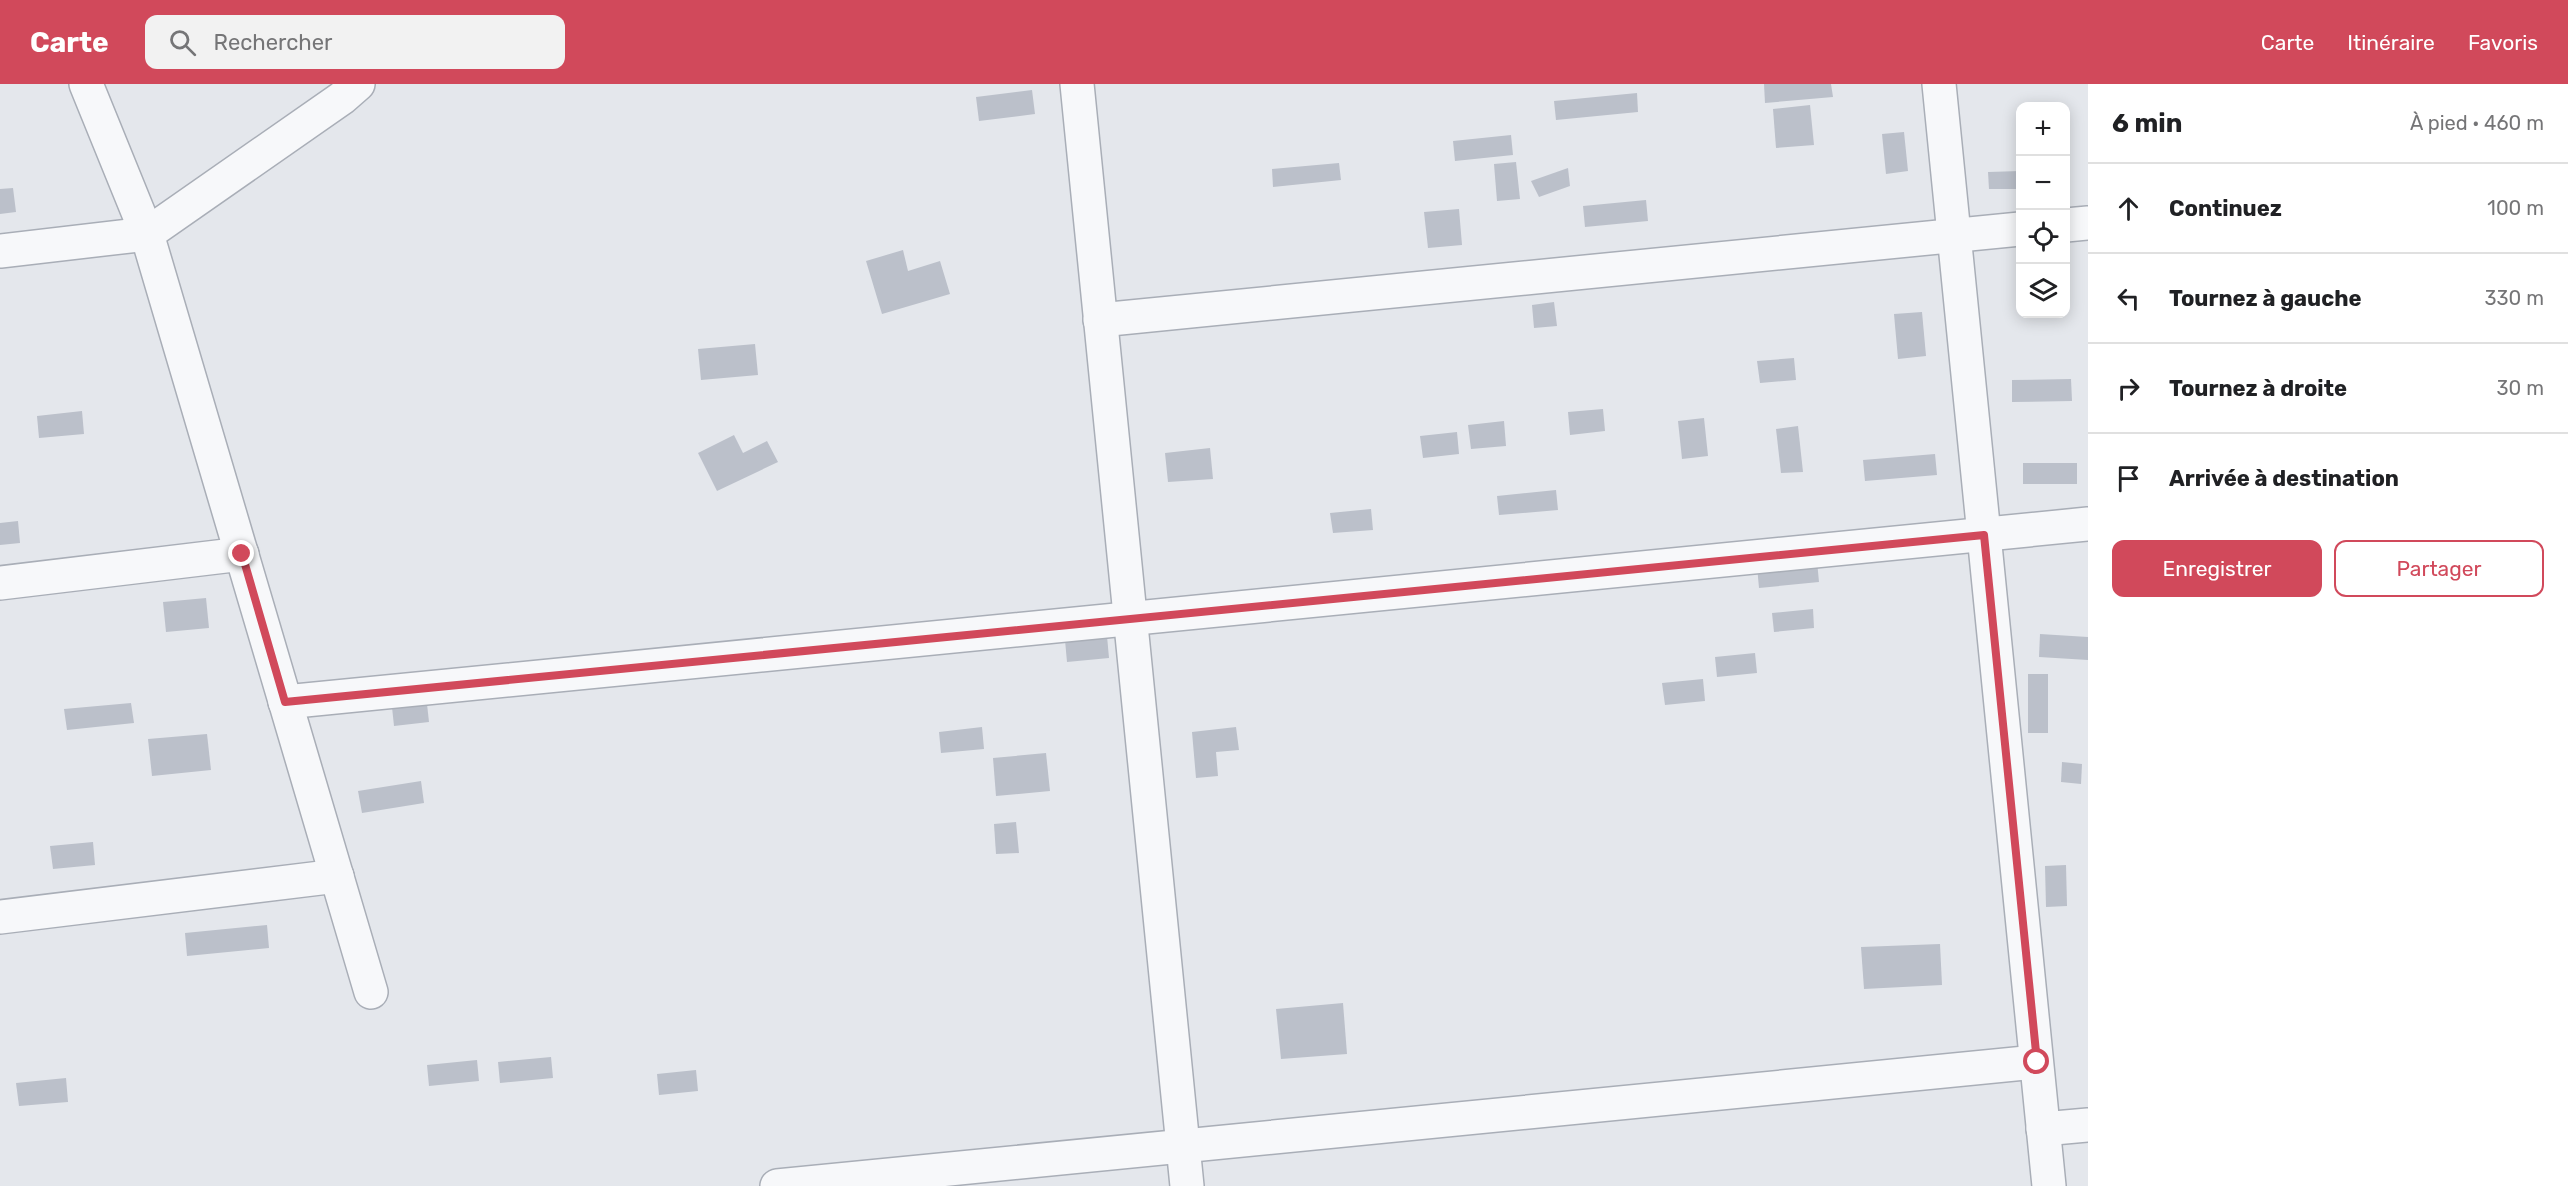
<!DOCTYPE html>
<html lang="fr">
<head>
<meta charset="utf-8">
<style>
	:root { --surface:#fff; --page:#f2f2f2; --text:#202124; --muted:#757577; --line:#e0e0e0; --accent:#d1495b }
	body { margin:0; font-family:Rubik,sans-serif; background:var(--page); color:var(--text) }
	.controls { position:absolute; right:18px; top:18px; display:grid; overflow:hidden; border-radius:12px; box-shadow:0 3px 15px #0003 }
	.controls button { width:54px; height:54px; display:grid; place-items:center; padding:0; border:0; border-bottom:2px solid var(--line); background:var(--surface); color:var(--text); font:30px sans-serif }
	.stop { position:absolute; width:18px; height:18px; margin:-14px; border:4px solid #d1495b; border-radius:50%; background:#fff }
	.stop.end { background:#d1495b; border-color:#fff; box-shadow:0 2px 6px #0008 }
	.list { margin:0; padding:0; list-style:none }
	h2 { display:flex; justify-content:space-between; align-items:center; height:78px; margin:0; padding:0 24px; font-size:26px }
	h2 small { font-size:20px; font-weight:400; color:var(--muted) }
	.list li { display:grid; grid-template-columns:39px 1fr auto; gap:18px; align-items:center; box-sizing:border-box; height:90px; padding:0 24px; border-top:2px solid var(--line) }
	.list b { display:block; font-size:22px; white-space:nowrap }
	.list em { font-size:20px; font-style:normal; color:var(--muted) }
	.actions { display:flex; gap:12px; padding:18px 24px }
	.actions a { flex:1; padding:14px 0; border:2px solid var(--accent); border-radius:12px; text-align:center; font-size:21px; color:var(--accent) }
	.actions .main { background:var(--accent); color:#fff }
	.icon { flex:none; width:33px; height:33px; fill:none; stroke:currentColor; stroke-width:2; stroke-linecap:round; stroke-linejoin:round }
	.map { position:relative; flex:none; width:2088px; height:1102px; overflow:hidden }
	header { display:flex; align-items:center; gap:36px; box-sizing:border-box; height:84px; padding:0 30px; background:var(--accent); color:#fff }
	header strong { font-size:28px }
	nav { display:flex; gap:33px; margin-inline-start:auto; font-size:21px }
	.search { width:420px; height:54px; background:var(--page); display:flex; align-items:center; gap:15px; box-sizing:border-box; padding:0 21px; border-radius:12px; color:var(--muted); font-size:22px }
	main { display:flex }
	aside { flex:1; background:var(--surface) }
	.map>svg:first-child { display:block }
</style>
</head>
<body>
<header>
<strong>Carte</strong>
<div class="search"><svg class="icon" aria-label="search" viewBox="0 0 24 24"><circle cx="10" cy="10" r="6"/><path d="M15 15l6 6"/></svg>Rechercher</div>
<nav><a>Carte</a><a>Itinéraire</a><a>Favoris</a></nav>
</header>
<main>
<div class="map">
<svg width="2088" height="1102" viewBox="0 0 2088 1102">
	<rect width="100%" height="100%" fill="#e4e7ec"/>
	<g fill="#bbc0ca">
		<path d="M1764 0H1831L1833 13 1765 19Z"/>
		<path d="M1032 6 1035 30 979 37 976 13Z"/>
		<path d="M1637 9 1638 28 1556 36 1554 17Z"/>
		<path d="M1810 21 1814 61 1776 64 1773 25Z"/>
		<path d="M1904 48 1908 87 1886 90 1882 50Z"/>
		<path d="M1511 51 1513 71 1455 77 1453 57Z"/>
		<path d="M1516 78 1520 115 1497 117 1494 80Z"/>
		<path d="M1339 79 1341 96 1273 103 1272 85Z"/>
		<path d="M1568 84 1570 102 1539 113 1531 97Z"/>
		<path d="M2020 87V105H1989L1988 88Z"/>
		<path d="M13 104 16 128 0 130V105Z"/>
		<path d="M1646 116 1648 137 1585 143 1583 122Z"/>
		<path d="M1459 125 1462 161 1428 164 1424 128Z"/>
		<path d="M903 166 908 187 940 177 950 210 882 230 866 177Z"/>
		<path d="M1554 218 1557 242 1534 244 1532 221Z"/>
		<path d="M1922 228 1926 272 1898 275 1894 230Z"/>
		<path d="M755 260 758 291 701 296 698 265Z"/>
		<path d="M1794 274 1796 296 1760 299 1757 277Z"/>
		<path d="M2071 295 2072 317 2012 318V296Z"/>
		<path d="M1603 325 1605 347 1570 351 1568 328Z"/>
		<path d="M82 327 84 350 39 354 37 332Z"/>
		<path d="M1704 334 1708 372 1682 375 1678 337Z"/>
		<path d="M1504 337 1506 362 1471 365 1468 341Z"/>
		<path d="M1798 342 1803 388 1781 389 1776 345Z"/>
		<path d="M1457 348 1459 370 1423 374 1420 352Z"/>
		<path d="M734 351 743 369 767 357 778 378 717 407 698 369Z"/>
		<path d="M1210 364 1213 395 1168 398 1165 369Z"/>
		<path d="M1935 370 1937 391 1865 397 1863 376Z"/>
		<rect x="2023" y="379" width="54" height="21"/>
		<path d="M1556 406 1558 426 1499 431 1497 412Z"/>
		<path d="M1371 425 1373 446 1333 449 1330 429Z"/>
		<path d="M18 437 20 459 0 461V439Z"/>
		<path d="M1817 477 1819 498 1759 504 1757 482Z"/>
		<path d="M206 514 209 544 166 548 163 518Z"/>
		<path d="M1813 525 1814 544 1774 548 1772 529Z"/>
		<path d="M2040 550 2088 553V576L2039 573Z"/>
		<path d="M1107 552 1109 574 1067 578 1065 556Z"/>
		<path d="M1755 569 1757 589 1717 593 1715 573Z"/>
		<rect x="2028" y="590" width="20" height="59"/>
		<path d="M1703 595 1705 617 1665 621 1662 599Z"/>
		<path d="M131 619 134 639 67 646 64 625Z"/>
		<path d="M427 620 429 638 394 642 392 623Z"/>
		<path d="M982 643 984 665 941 669 939 648Z"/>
		<path d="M1236 643 1239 666 1216 668 1218 692 1196 694 1192 648Z"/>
		<path d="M207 650 211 686 152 692 148 655Z"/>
		<path d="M1046 669 1050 707 996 712 993 674Z"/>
		<path d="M2062 678 2082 680 2081 700 2061 698Z"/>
		<path d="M421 697 424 719 362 729 358 707Z"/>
		<path d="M1016 738 1019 769 996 770 994 740Z"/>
		<path d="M93 758 95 781 53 785 50 762Z"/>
		<path d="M2066 781 2067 822 2046 823 2045 782Z"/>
		<path d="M267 841 269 864 187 872 185 849Z"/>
		<path d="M1940 860 1942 901 1864 905 1861 863Z"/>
		<path d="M1343 919 1347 970 1281 975 1276 925Z"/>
		<path d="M551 973 553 994 500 999 498 978Z"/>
		<path d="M477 976 479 997 429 1002 427 981Z"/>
		<path d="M696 986 698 1007 659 1011 657 990Z"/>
		<path d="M66 994 68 1018 19 1022 16 999Z"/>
	</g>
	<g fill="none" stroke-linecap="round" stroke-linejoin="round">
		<defs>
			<g id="street">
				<path d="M86 0 147 150 371 908"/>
				<path d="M1077 0 1187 1102"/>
				<path d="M1939 0 2049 1102"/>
				<path d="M2066 141 2088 139"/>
				<path d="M0 167 147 150 342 14 358 0"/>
				<path d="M1100 236 2020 145"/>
				<path d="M0 499 242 470"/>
				<path d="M285 618 2088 440"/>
				<path d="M0 833 337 792"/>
				<path d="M2043 1045 2088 1041"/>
				<path d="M777 1102 2036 978"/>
			</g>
		</defs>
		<use href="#street" stroke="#a9aeb7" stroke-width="36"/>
		<use href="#street" stroke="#f7f8fa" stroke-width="33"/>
	</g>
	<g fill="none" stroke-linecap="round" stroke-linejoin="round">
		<path stroke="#d1495b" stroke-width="8" d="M242 470 285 618 1984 451 2037 978"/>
	</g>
</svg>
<div class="controls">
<button>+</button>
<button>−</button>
<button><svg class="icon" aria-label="locate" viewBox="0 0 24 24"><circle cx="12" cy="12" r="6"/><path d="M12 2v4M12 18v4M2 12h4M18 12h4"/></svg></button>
<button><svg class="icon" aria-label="layers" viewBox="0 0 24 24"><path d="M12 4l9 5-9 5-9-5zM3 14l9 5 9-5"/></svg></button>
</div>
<div class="stop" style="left:2037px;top:978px"></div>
<div class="stop end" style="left:242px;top:470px"></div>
</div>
<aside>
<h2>6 min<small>À pied · 460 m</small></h2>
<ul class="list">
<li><svg class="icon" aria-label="ahead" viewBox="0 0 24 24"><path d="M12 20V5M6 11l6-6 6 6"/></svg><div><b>Continuez</b></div><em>100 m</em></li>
<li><svg class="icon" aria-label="left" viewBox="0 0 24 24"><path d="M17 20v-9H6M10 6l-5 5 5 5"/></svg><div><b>Tournez à gauche</b></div><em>330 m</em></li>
<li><svg class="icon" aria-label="right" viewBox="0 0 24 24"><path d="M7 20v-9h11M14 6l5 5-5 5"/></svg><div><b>Tournez à droite</b></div><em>30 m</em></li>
<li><svg class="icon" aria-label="arrive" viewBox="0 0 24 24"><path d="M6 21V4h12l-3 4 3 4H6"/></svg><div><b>Arrivée à destination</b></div></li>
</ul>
<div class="actions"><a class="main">Enregistrer</a><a>Partager</a></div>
</aside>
</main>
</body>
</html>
